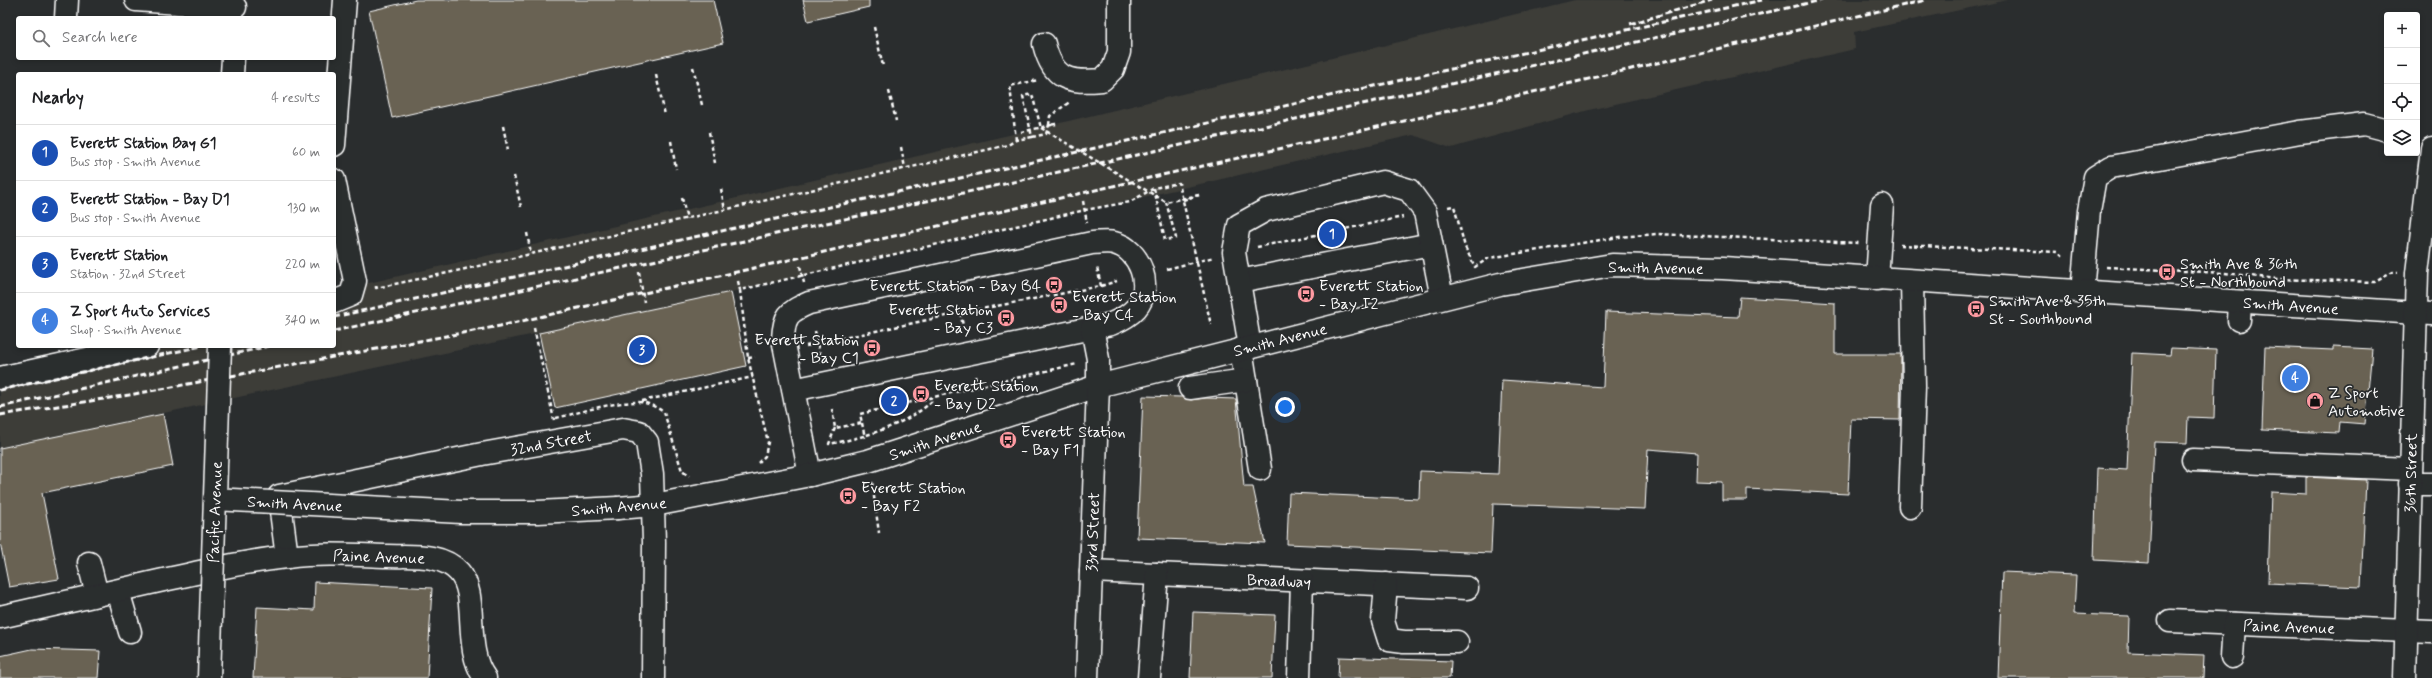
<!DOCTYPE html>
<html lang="en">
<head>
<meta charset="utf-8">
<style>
	:root { --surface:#fff; --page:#f2f2f2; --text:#202124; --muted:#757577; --line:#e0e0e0; --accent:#84575d }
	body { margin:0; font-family:Mynerve,sans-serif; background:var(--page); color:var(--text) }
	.controls { position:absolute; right:12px; top:12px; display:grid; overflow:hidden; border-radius:4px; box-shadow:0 2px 6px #0003 }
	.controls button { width:36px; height:36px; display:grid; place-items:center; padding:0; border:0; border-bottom:1px solid var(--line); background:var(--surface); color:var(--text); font:20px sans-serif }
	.you { position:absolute; left:1285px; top:407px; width:14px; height:14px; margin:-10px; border:3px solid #fff; border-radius:50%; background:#1a73e8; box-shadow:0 0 0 6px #1a73e833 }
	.badge { display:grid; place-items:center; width:26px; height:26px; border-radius:50%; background:var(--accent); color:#fff; font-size:13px; font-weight:700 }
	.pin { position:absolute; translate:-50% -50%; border:2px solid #fff; box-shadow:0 1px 4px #0006 }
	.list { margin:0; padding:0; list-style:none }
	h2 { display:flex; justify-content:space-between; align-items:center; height:52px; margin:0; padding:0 16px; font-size:17px }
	h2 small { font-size:13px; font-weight:400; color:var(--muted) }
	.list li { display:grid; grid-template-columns:26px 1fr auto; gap:12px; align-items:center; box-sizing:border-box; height:56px; padding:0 16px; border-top:1px solid var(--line) }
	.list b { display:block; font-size:15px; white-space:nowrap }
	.list p { margin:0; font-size:13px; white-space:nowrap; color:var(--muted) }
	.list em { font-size:13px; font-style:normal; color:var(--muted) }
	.icon { flex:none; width:22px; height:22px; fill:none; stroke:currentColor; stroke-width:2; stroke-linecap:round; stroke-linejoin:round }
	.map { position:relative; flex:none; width:2432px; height:678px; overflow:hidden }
	.search { position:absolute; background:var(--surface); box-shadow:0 2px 6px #0003; left:16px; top:16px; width:320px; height:44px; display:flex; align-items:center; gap:10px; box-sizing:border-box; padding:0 14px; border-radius:4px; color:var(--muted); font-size:15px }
	.panel { position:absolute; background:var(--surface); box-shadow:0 2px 6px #0003; left:16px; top:72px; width:320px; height:276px; border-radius:4px }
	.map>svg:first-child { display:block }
</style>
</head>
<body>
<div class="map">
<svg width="2432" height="678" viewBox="0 0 2432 678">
	<rect width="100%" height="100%" fill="#2a2d2e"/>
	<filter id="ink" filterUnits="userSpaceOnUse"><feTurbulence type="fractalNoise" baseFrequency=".025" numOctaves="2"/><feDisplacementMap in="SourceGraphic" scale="8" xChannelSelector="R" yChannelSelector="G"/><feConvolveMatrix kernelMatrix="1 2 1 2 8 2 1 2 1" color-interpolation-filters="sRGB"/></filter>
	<g filter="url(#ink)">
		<path fill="#3d3d39" d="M1575 0H2008L1854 32 1855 49 1589 110 1451 148 1413 135 731 292 0 448V366L91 346H334V291L1056 124Z"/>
		<g fill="#696252" stroke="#fff">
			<path d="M416 0H713L723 43 392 118 369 11Z"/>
			<path d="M803 0H869V7L808 21Z"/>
			<path d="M731 292 746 366 555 408 539 333Z"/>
			<path d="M1740 297 1835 303V354H1901L1900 420 1851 419 1848 494 1747 489V500H1722V482L1696 481 1697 453 1648 449 1645 509 1493 504 1491 553 1287 544 1289 493 1419 499 1420 471 1498 474 1502 380 1603 387 1606 312 1738 317Z"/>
			<path d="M2265 347 2333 350V347L2372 349 2365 424 2340 422 2339 433 2262 430Z"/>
			<path d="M2171 348 2216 350 2214 418 2188 417 2187 443 2154 442 2149 563 2094 560 2097 468 2127 470 2132 353 2170 355Z"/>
			<path d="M1143 396 1182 397 1191 400 1206 398 1236 399 1244 487H1253L1265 543 1137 538Z"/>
			<path d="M163 414 173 466 42 493 59 579 9 587 0 542V448Z"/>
			<path d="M2306 477 2366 480 2361 587 2268 583 2271 492 2306 494Z"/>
			<path d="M2002 572 2076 575 2074 614 2129 616 2128 652 2204 655 2203 678H1998Z"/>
			<path d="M315 582 432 588 427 678H253L257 607 314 610Z"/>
			<path d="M1193 612 1275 615 1272 678H1190Z"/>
			<path d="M32 649 100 651 98 678H0V656Z"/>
			<path d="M1339 657 1451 661 1450 678H1338Z"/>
		</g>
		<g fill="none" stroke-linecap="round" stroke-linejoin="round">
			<defs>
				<g id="minor">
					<path d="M136 0 235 7"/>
					<path d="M66 18 67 0"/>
					<path d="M1044 44C1053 80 1069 83 1102 80L1113 69 1119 52V0"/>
					<path d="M232 74 233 58"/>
					<path d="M334 145 345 0"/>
					<path d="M334 180 355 281 351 295 334 302"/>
					<path d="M1877 279 1882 205"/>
					<path d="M1239 281 1431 244"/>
					<path d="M2082 292 2089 211 2095 177 2111 167 2300 132 2364 124 2387 130"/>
					<path d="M2239 320 2240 302"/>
					<path d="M1250 347 1234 252 1239 225 1266 210 1383 182 1409 190 1425 212 1442 298"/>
					<path d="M1241 349 1260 469"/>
					<path d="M0 378 147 346"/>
					<path d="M1190 388 1246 380"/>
					<path d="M793 390 1111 324C1121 320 1129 316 1136 308 1154 287 1140 249 1114 243 1107 241 1099 243 1092 243L809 303C788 312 784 316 783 339L810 475"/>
					<path d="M2193 460 2410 469"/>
					<path d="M2410 484H2432"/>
					<path d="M1910 507 1914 386 1912 281"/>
					<path d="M618 508 654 505 810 475 868 461 1098 386 1500 284 1612 265 1723 268 2432 314"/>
					<path d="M287 557 279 496 482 454 623 429 639 432 647 442 652 474 654 542 653 678"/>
					<path d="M89 563 97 595"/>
					<path d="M1091 571 1467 588"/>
					<path d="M1386 584 1383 621 1389 640 1404 642H1457"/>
					<path d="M118 591 130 632"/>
					<path d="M0 617C53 605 106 593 159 581 202 572 244 561 287 557 320 553 354 555 387 556 410 557 441 552 459 572 480 595 462 647 485 678"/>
					<path d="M2170 621 2432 632"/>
					<path d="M2232 657 2234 624"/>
					<path d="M1087 678 1098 386V359L1092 328"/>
					<path d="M1149 678 1157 574"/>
					<path d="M1299 678 1302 581"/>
					<path d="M2405 678 2417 273 2432 148"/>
				</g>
			</defs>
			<use href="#minor" stroke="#fff" stroke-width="25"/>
			<g stroke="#fff" stroke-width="2.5" stroke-dasharray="4 3" stroke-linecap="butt">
				<path d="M874 27 883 66"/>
				<path d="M693 67 702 105"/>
				<path d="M656 75 665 115"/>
				<path d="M889 91 896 121"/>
				<path d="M1056 124 1049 125 1050 116 1071 101"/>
				<path d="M503 126 508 150"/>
				<path d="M709 132 715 163"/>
				<path d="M1032 137 1046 134 1049 125"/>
				<path d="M1016 140 1010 86 1038 80"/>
				<path d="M671 141 676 169"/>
				<path d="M901 147 905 168"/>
				<path d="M514 176 521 207"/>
				<path d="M1154 188 1165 240 1176 238 1166 202"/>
				<path d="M721 189 725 210"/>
				<path d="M682 198 687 219"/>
				<path d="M1183 200 1199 195"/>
				<path d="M1083 201 1087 223"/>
				<path d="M1448 207 1454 206 1465 247 1475 267 1489 258 1619 237 1657 234 1859 243"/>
				<path d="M527 233 531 254"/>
				<path d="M1900 245 2058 252 2063 257"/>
				<path d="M1257 247 1403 217"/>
				<path d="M800 266 804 283"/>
				<path d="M2106 267 2224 273 2277 279 2375 282 2393 272H2398"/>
				<path d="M1167 269 1214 257"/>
				<path d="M639 272 644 302"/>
				<path d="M738 281 740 290"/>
				<path d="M376 286V288L452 272 1008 145 1016 140 1032 137 1023 96 1032 94 1041 128"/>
				<path d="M1101 286 1117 281"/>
				<path d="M960 313 964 329"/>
				<path d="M534 328 554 420"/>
				<path d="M815 331 822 363"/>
				<path d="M806 346 960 313 1101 286 1097 267"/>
				<path d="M748 358 755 357"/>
				<path d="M975 376 978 389"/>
				<path d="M642 401 753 377"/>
				<path d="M832 409 835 428 862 423 860 414 1077 364"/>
				<path d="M556 418C582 412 611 402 638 402 648 402 657 408 664 412L682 471 689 476"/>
				<path d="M862 423 865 438"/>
				<path d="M835 428 829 444C863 438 910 424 934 399"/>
				<path d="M758 463 765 456 768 442 748 358 740 290 1085 210 1130 202 1154 188 1179 183 1211 325"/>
				<path d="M872 482 879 533"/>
			</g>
			<use href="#minor" stroke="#2a2d2e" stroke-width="22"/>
			<g stroke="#fff" stroke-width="3" stroke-dasharray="6 3" stroke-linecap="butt">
				<path d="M1630 24 1712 0"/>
				<path d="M334 317 1762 0"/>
				<path d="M334 331 1150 152 1822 0"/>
				<path d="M0 390 202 346"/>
				<path d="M0 407 269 346"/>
				<path d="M0 415 129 395 500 326 1113 186 1516 96 1926 0"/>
			</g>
			<defs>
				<g id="minor-bridge">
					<path d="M214 499 461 512H538L618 508"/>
					<path d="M209 678 220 346"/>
				</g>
			</defs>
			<use href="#minor-bridge" stroke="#fff" stroke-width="25" stroke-linecap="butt"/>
			<g stroke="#fff" stroke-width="2.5" stroke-dasharray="4 3" stroke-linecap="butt">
				<path d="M1041 128 1166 202 1199 195"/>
				<path d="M1021 132 1056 124"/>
			</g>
			<use href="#minor-bridge" stroke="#2a2d2e" stroke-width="22"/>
		</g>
	</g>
	<defs>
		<symbol id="bus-disc" viewBox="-11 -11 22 22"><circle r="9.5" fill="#ff9aa2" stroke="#2a2d2e"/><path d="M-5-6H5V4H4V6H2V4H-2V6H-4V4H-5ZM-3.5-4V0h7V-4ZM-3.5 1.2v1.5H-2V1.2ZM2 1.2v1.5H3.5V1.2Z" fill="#111"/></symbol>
		<symbol id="shop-disc" viewBox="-11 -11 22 22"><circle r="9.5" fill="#ff9aa2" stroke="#2a2d2e"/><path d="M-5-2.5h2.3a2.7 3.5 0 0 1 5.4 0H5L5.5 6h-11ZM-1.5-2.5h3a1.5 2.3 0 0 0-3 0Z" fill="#111"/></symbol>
	</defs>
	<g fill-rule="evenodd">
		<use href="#bus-disc" x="2157" y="262" width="20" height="20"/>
		<use href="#bus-disc" x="1044" y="275" width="20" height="20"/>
		<use href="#bus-disc" x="1296" y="284" width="20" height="20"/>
		<use href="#bus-disc" x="1049" y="295" width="20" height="20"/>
		<use href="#bus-disc" x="1966" y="299" width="20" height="20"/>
		<use href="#bus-disc" x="996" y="308" width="20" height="20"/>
		<use href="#bus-disc" x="862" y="338" width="20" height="20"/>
		<use href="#bus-disc" x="911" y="384" width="20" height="20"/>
		<use href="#shop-disc" x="2305" y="391" width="20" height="20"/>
		<use href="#bus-disc" x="998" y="430" width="20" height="20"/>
		<use href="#bus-disc" x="838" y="486" width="20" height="20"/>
	</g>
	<g text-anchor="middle" stroke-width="3.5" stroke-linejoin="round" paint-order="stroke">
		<g font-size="16" fill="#fff" stroke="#2a2d2e" text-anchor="start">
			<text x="2180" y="269">Smith Ave &amp; 36th<tspan x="2180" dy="18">St - Northbound</tspan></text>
			<text x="1041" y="291" text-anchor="end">Everett Station - Bay B4</text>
			<text x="1319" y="291">Everett Station<tspan x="1319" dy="18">- Bay I2</tspan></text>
			<text x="1072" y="302">Everett Station<tspan x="1072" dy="18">- Bay C4</tspan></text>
			<text x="1989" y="306">Smith Ave &amp; 35th<tspan x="1989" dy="18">St - Southbound</tspan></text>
			<text x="993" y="315" text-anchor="end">Everett Station<tspan x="993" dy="18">- Bay C3</tspan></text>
			<text x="859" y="345" text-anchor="end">Everett Station<tspan x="859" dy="18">- Bay C1</tspan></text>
			<text x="934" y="391">Everett Station<tspan x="934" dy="18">- Bay D2</tspan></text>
			<text x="2328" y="398">Z Sport<tspan x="2328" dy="18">Automotive</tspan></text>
			<text x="1021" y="437">Everett Station<tspan x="1021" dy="18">- Bay F1</tspan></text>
			<text x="861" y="493">Everett Station<tspan x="861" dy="18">- Bay F2</tspan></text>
		</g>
		<g font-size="16" fill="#fff" stroke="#2a2d2e">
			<text transform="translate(1656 267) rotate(1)" y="6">Smith Avenue</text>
			<text transform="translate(2291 305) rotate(4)" y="6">Smith Avenue</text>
			<text transform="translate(1280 339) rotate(-14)" y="6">Smith Avenue</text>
			<text transform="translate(935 440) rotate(-18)" y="6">Smith Avenue</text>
			<text transform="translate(551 442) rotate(-10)" y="6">32nd Street</text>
			<text transform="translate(2410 473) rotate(-89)" y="6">36th Street</text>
			<text transform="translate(295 503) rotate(3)" y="6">Smith Avenue</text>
			<text transform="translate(619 506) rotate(-5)" y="6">Smith Avenue</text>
			<text transform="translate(214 512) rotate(-88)" y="6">Pacific Avenue</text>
			<text transform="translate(1092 532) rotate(-88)" y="6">33rd Street</text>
			<text transform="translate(379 556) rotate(2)" y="6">Paine Avenue</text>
			<text transform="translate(1279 580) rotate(2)" y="6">Broadway</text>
			<text transform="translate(2289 626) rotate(2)" y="6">Paine Avenue</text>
		</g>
	</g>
</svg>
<div class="controls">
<button>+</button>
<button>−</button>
<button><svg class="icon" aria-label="locate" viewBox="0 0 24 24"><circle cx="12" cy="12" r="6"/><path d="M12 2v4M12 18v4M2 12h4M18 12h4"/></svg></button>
<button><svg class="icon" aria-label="layers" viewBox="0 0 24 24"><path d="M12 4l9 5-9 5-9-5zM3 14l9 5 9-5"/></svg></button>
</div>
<div class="you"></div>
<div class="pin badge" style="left:1332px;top:234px;background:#1a4fb4">1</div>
<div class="pin badge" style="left:894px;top:401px;background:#1a4fb4">2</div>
<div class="pin badge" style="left:642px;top:350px;background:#1a4fb4">3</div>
<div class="pin badge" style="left:2295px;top:378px;background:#3f7fe0">4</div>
<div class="search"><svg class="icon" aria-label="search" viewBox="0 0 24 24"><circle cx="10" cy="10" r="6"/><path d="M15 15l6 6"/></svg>Search here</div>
<section class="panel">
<h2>Nearby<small>4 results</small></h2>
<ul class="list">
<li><span class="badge" style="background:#1a4fb4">1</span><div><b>Everett Station Bay G1</b><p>Bus stop · Smith Avenue</p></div><em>60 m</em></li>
<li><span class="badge" style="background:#1a4fb4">2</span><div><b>Everett Station - Bay D1</b><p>Bus stop · Smith Avenue</p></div><em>130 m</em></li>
<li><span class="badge" style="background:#1a4fb4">3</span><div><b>Everett Station</b><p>Station · 32nd Street</p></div><em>220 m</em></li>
<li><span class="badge" style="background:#3f7fe0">4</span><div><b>Z Sport Auto Services</b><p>Shop · Smith Avenue</p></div><em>340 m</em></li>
</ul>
</section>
</div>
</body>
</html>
